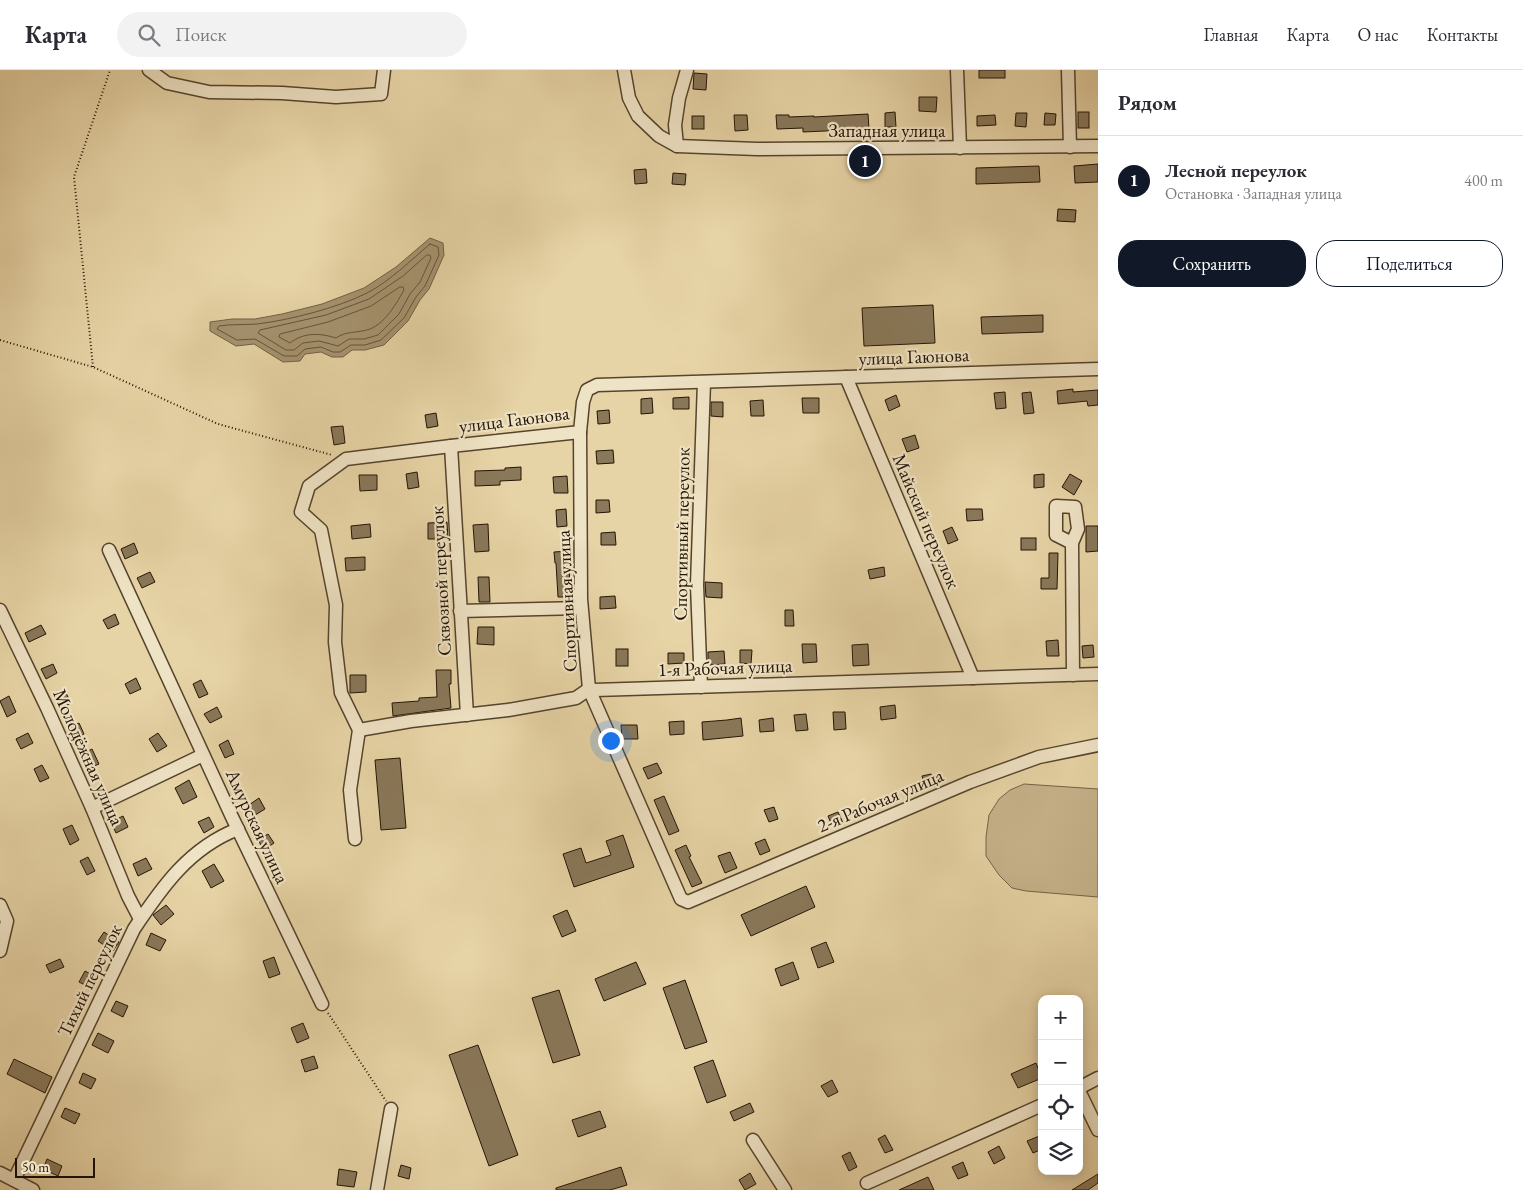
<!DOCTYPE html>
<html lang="ru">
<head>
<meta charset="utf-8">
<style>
	:root { --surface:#fff; --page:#f2f2f3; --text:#2b2b33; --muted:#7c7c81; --line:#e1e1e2; --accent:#111827 }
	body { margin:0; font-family:"EB Garamond",serif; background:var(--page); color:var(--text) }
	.controls { position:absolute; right:15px; bottom:15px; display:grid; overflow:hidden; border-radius:10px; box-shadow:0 2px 12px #0003 }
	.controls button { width:45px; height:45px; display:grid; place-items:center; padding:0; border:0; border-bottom:1px solid var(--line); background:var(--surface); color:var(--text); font:25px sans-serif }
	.scale { position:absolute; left:15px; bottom:12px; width:80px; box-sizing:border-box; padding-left:5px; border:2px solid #241405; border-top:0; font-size:14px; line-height:18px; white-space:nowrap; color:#241405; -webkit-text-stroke:4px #efe3c5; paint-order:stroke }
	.you { position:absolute; left:610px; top:670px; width:18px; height:18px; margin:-12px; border:4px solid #fff; border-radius:50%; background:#1a73e8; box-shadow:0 0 0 8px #1a73e833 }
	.badge { display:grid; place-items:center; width:32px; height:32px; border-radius:50%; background:var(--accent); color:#fff; font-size:16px; font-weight:700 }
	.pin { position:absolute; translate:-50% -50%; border:2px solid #fff; box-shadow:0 1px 5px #0006 }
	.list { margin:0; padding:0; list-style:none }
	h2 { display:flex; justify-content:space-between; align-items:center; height:65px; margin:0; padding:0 20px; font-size:21px }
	h2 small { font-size:16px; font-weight:400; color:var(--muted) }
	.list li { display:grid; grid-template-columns:32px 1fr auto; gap:15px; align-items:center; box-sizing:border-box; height:90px; padding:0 20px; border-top:1px solid var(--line) }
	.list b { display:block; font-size:19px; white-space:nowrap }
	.list p { margin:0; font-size:16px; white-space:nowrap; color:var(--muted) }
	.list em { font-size:16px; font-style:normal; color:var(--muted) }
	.actions { display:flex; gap:10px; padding:15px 20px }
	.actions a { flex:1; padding:11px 0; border:1px solid var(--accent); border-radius:20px; text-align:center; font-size:18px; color:var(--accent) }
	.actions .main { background:var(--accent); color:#fff }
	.icon { flex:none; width:28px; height:28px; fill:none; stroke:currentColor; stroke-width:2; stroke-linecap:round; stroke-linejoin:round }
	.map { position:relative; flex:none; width:1098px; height:1120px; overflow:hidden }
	header { display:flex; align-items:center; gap:30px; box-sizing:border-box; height:70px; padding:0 25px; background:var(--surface); border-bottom:1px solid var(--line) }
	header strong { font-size:24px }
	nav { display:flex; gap:28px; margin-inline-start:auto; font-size:18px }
	.search { width:350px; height:45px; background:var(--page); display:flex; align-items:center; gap:12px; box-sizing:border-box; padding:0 18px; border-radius:28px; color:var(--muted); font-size:19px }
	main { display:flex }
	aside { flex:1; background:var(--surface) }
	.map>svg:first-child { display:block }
</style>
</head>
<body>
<header>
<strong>Карта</strong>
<div class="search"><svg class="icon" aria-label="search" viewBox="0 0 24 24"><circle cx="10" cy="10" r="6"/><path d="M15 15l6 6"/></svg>Поиск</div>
<nav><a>Главная</a><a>Карта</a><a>О нас</a><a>Контакты</a></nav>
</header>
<main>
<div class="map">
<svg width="1098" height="1120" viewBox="0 0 1098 1120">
	<rect width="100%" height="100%" fill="#e7d4a6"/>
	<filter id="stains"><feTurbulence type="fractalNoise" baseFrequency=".004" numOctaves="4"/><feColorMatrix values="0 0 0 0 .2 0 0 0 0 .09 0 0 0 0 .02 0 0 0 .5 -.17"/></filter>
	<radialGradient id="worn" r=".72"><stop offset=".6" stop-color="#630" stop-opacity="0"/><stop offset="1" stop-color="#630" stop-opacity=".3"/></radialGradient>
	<path fill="#c6b38b" stroke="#756448" d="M1024 714 1098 719V827L1026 821 1012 818 999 805 986 786V767L989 745 999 729 1010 720Z"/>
	<path fill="#a5936f" stroke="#716045" d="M430 168 443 173 444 185 429 219 420 230 408 251 384 275 365 280H352L343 287H332L321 282 305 284 300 291 283 292 254 274 236 276 210 261V252L232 249H255L282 244 322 234 364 218 396 197Z"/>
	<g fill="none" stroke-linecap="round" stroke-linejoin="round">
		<g stroke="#64543a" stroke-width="1">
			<path d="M430 174 438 177 439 185 425 216 416 227 404 248 381 270 365 275H351L340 282H333L321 277 305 279 297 286H284L255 269 237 270 217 259 219 256C232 254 244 255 257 254 290 250 337 238 367 223 390 211 410 191 430 174Z"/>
			<path d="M427 185H430L431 188 420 212 410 224 399 244 378 265 364 269H349L338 276 319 271 303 273 294 280H286L258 263 260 260 326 245 369 229 403 206Z"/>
			<path d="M400 217H403L404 220C395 236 382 259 362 261 351 263 345 262 336 268 320 263 304 262 290 273L279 267 280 264 328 252 371 236Z"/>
		</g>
	</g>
	<g fill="#897859" stroke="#241405">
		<rect x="979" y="0" width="26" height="8"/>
		<path d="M694 3 707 4 706 20 693 19Z"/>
		<path d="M919 27H937L936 42 919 41Z"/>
		<path d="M895 42 896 57H885V43Z"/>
		<rect x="1078" y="42" width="11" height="16"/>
		<path d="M1016 43H1027L1026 57 1015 56Z"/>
		<path d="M1045 43 1056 44 1055 55H1044Z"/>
		<path d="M868 44 869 59 803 62V58L777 59 776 45H789V47L814 46V47Z"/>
		<path d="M734 45H747L748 60 735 61Z"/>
		<path d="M995 45 996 55 977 56V46Z"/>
		<rect x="692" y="46" width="12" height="13"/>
		<path d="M1098 94V112L1075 113 1074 96Z"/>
		<path d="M1039 96 1040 112 976 114V98Z"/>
		<path d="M646 99 647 113 635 114 634 100Z"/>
		<path d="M673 103 686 104 685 115 672 114Z"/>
		<path d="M1058 139 1076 140 1075 152 1057 151Z"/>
		<path d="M933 235 935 273 864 276 862 238Z"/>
		<path d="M1043 245V262L982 264 981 247Z"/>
		<path d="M1073 319V322L1098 320V335L1088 336 1087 331 1058 334 1057 321Z"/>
		<path d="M1005 322 1006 338 996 339 994 323Z"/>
		<path d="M1031 322 1034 343 1024 344 1022 323Z"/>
		<path d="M896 325 900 336 889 341 885 330Z"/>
		<path d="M689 327V339H673V328Z"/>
		<path d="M652 328 653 343 641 344V329Z"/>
		<path d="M802 328H819V343H803Z"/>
		<path d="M763 330 764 346H751L750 331Z"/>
		<path d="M711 332H723V347L711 346Z"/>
		<path d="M609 340 610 353 598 354 597 341Z"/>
		<path d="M436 343 438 356 427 358 425 345Z"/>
		<path d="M343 356 345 373 334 375 331 357Z"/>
		<path d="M915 365 919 378 907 382 902 369Z"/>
		<path d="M613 380 614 393 597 394 596 381Z"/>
		<path d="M521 397V410L500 411V415L475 416V401L505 400V398Z"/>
		<path d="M417 402 419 417 408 419 406 404Z"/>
		<path d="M1044 404V417L1034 418V405Z"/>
		<path d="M1070 404 1082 411 1074 425 1062 417Z"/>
		<path d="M359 405H377V420L360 421Z"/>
		<path d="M567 406 568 423H554L553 407Z"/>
		<path d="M596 430H609L610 442 596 443Z"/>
		<path d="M566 439 567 456 557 457 556 440Z"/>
		<path d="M966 439H982L983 450 967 451Z"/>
		<path d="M447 452 448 469H428V453Z"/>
		<path d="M370 454 371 467 352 469 351 456Z"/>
		<path d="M488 454 489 481 475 482 473 455Z"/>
		<path d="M1086 456H1098V481L1086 482Z"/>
		<path d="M952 457 958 470 948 474 943 461Z"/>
		<path d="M615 462 616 475H601V463Z"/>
		<rect x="1021" y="468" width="15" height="12"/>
		<path d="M134 473 138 483 125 489 121 479Z"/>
		<path d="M569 481 570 527H558L556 493H555L554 482Z"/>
		<path d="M1049 483H1058L1057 519H1041V508H1049Z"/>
		<path d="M365 487V500L346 501 345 488Z"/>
		<path d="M884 497 885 506 870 509 868 500Z"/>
		<path d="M150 502 155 512 142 518 137 508Z"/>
		<path d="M478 507H489L490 532H479Z"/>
		<path d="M705 512 722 513V528L706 527Z"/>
		<path d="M615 526 616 538 600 539V527Z"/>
		<path d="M785 540H793L794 556H785Z"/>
		<path d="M115 544 119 554 108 559 103 550Z"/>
		<path d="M41 555 46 564 29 572 25 563Z"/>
		<path d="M478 557H494V575L477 574Z"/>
		<path d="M1058 570 1059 586H1047L1046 571Z"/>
		<path d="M802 574H816L817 592 803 593Z"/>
		<path d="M868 574 869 595 853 596 852 575Z"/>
		<path d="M1093 575 1094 587 1083 588 1082 576Z"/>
		<rect x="616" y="579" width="12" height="17"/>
		<path d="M740 580H752L751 594 740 593Z"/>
		<path d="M724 581 725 594 708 595V582Z"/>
		<path d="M668 583H684V593L668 594Z"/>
		<path d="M53 594 57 603 46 609 41 599Z"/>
		<path d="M436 600H451V614H449L451 638 393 646 392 633 419 631V628L437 627Z"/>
		<path d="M350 605H366V622L350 623Z"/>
		<path d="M136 608 141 619 130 624 125 614Z"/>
		<path d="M201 610 208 624 199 628 193 614Z"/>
		<path d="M66 623 71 633 60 639 54 628Z"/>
		<path d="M9 626 16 642 7 647 0 631Z"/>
		<path d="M895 635 896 648 881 650 880 637Z"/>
		<path d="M217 637 222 647 210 653 204 644Z"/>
		<path d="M833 642H845L846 659 834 660Z"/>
		<path d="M806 644 808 660 796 661 794 645Z"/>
		<path d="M741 648 743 666 703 670 702 652 727 650Z"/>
		<path d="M773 648 774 661 760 662 759 650Z"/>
		<path d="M684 651V664L670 665 669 652Z"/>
		<path d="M79 653 84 664 73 670 67 659Z"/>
		<path d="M621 655H637L638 669H622Z"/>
		<path d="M28 663 33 673 21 679 16 669Z"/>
		<path d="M158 663 167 676 157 682 149 669Z"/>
		<path d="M228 670 234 684 225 688 219 675Z"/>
		<path d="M92 679 99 694 89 698 82 684Z"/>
		<path d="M400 688 406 758 381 760 375 690Z"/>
		<path d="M657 693 662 703 648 709 643 698Z"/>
		<path d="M42 695 49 708 40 712 34 699Z"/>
		<path d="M931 704 935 716 926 719 922 706Z"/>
		<path d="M189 710 197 727 183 734 175 718Z"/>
		<path d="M664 726 679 761 669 765 654 730Z"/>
		<path d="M259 728 265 739 252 747 246 737Z"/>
		<path d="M774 737 778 749 769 752 764 740Z"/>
		<path d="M838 742 843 753 833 758 828 746Z"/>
		<path d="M123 746 128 757 116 763 111 752Z"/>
		<path d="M209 747 214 757 204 763 198 752Z"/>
		<path d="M72 755 79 770 70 775 63 759Z"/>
		<path d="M268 764 274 773 264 780 258 770Z"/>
		<path d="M623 765 634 797 574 817 563 784 581 778 586 793 611 785 606 771Z"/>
		<path d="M765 769 770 781 760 785 755 773Z"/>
		<path d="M686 775 691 786 689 787 702 813 692 817 675 780Z"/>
		<path d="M730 782 737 798 725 803 718 786Z"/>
		<path d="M88 787 95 801 87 805 80 791Z"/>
		<path d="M146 788 152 799 138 806 133 794Z"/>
		<path d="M214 794 224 811 211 818 202 801Z"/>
		<path d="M806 816 815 837 751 866 741 845Z"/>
		<path d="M166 835 174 844 161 855 153 845Z"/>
		<path d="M567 840 576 861 562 867 553 846Z"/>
		<path d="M104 862 119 872 113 881 98 871Z"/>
		<path d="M151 863 166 870 160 881 146 875Z"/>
		<path d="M826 872 834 892 818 898 811 878Z"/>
		<path d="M274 887 280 904 269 908 263 891Z"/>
		<path d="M60 889 64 897 50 903 46 895Z"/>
		<path d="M636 892 646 914 604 931 595 909Z"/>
		<path d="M793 892 799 909 781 916 775 899Z"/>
		<path d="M85 901 98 908 93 919 79 912Z"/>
		<path d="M685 910 707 972 685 979 663 918Z"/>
		<path d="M559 920 580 985 553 993 532 928Z"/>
		<path d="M116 931 128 936 123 947 111 941Z"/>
		<path d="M303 953 309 968 297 973 291 958Z"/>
		<path d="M98 963 114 971 108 983 92 975Z"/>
		<path d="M478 975 518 1085 489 1096 449 985Z"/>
		<path d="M314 986 318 998 305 1002 301 990Z"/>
		<path d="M14 989 52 1007 45 1023 7 1004Z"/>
		<path d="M713 990 726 1026 707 1033 694 997Z"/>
		<path d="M1036 993 1042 1008 1018 1018 1011 1004Z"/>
		<path d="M83 1003 96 1009 91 1019 79 1013Z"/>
		<path d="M832 1010 838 1022 828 1027 821 1016Z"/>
		<path d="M750 1033 754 1042 734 1051 730 1042Z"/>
		<path d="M65 1038 80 1044 75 1054 61 1047Z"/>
		<path d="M600 1041 606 1057 578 1067 572 1050Z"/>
		<path d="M885 1065 893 1080 885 1083 878 1069Z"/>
		<path d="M1042 1065V1079L1033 1083 1027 1071Z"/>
		<path d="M999 1076 1005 1088 994 1094 988 1082Z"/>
		<path d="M850 1082 857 1097 849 1101 842 1086Z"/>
		<path d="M47 1089 62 1096 58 1106 43 1099Z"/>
		<path d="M963 1092 968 1105 958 1109 952 1097Z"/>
		<path d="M401 1095 411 1098 409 1109 398 1106Z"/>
		<path d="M621 1097 627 1115 610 1120H556V1118Z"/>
		<path d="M339 1099 357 1102 354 1117 337 1115Z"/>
		<path d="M750 1103 756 1114 745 1120 739 1110Z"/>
		<path d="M1098 1104V1113L1088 1120H1072Z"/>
		<path d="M928 1107 934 1120H899Z"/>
	</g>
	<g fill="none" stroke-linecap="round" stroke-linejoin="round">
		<defs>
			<g id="minor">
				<path d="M149 0 167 13 209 22 282 23 336 27 381 24 384 0"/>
				<path d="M624 0 629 28 638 46 659 66 677 76 757 79 1098 76"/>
				<path d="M957 0 960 78"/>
				<path d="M1068 0 1070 77"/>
				<path d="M677 76 675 55 679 28 687 0"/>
				<path d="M846 307 973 608"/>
				<path d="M580 362 581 529 589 619 681 829 688 832 970 712 1039 687 1098 675"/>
				<path d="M451 376 467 645"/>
				<path d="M1072 473 1056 465V436L1075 437 1078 459 1072 473 1073 605"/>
				<path d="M109 480 232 747 322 934"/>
				<path d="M0 540 47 638 92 738 128 826 140 849"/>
				<path d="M460 541 581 538"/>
				<path d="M701 617 697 515 704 312"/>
				<path d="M359 660 411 651 508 640 576 628 589 619 595 620 1098 604"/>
				<path d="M92 738 203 685"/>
				<path d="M355 769 350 720 359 660 341 623 335 572 336 535 321 460 301 442 309 416 346 389 451 376 580 362 583 332 587 320 597 315 1098 299"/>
				<path d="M0 835 7 851 0 881"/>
				<path d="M1079 1018 1098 1008"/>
				<path d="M1079 1021 1098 1060"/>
				<path d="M753 1070 785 1120"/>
				<path d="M0 1103 33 1120"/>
				<path d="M14 1110 134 859C162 817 189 778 238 759"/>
				<path d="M867 1113 1042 1035"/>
				<path d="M377 1120 391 1039"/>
			</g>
		</defs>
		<use href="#minor" stroke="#55442d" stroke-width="15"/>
		<g stroke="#241405" stroke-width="2" stroke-dasharray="1 2.5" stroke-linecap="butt">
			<path d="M0 270 93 297 218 354 332 385"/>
			<path d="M93 297 74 107 110 0"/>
			<path d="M328 943 386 1031"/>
		</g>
		<use href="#minor" stroke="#efe3c5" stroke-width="12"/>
	</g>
	<g text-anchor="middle" stroke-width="4.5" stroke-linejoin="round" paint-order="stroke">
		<g font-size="19" fill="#241405" stroke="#efe3c5">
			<text x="887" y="67">Западная улица</text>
			<text transform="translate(914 286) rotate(-2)" y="7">улица Гаюнова</text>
			<text transform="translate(514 349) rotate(-7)" y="7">улица Гаюнова</text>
			<text transform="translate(927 451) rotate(67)" y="7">Майский переулок</text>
			<text transform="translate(681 464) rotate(-89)" y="7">Спортивный переулок</text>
			<text transform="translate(440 511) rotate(-93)" y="7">Сквозной переулок</text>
			<text transform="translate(566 531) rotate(-93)" y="7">Спортивная улица</text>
			<text transform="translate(725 597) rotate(-2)" y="7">1-я Рабочая улица</text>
			<text transform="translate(89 687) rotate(66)" y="7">Молодёжная улица</text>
			<text transform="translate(880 730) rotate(-23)" y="7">2-я Рабочая улица</text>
			<text transform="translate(258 756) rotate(65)" y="7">Амурская улица</text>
			<text transform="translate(89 910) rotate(-64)" y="7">Тихий переулок</text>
		</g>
	</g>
	<rect width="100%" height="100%" filter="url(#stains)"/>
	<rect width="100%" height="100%" fill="url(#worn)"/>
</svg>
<div class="controls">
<button>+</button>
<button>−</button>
<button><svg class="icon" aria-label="locate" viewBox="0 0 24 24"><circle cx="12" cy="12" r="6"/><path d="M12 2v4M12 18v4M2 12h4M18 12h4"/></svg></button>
<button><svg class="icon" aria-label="layers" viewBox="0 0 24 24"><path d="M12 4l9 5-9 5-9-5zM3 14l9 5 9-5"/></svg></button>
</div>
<div class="scale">50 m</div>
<div class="you"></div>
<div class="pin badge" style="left:865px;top:91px">1</div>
</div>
<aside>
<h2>Рядом<small></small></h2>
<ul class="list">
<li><span class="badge">1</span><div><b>Лесной переулок</b><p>Остановка · Западная улица</p></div><em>400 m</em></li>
</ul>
<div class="actions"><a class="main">Сохранить</a><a>Поделиться</a></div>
</aside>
</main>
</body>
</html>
